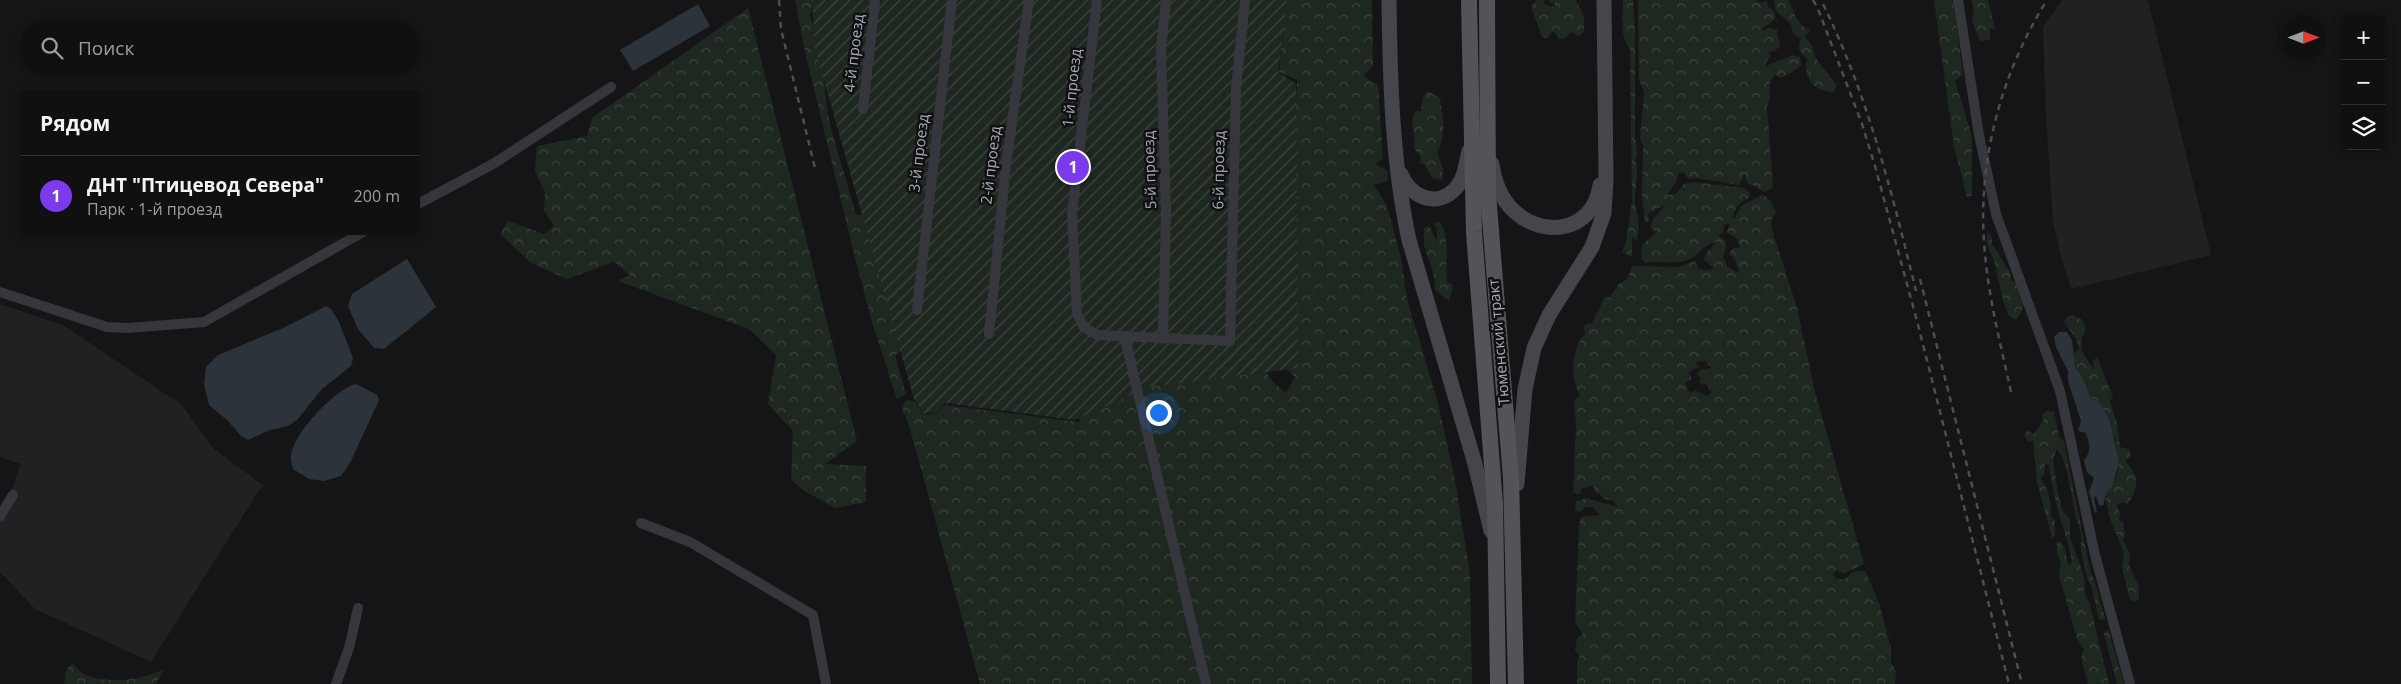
<!DOCTYPE html>
<html lang="ru">
<head>
<meta charset="utf-8">
<style>
	:root { --surface:#101011; --page:#1e1e1f; --text:#f1f3f6; --muted:#9c9d9f; --line:#303031; --accent:#7c3aed }
	body { margin:0; font-family:"Open Sans",sans-serif; background:var(--page); color:var(--text) }
	.controls { position:absolute; right:15px; top:15px; display:grid; overflow:hidden; border-radius:8px; box-shadow:0 2px 8px #0003 }
	.controls button { width:45px; height:45px; display:grid; place-items:center; padding:0; border:0; border-bottom:1px solid var(--line); background:var(--surface); color:var(--text); font:25px sans-serif }
	.compass { position:absolute; left:2281px; top:15px; width:45px; height:45px; border-radius:50%; background:var(--surface); box-shadow:0 2px 8px #0003; rotate:90deg }
	.you { position:absolute; left:1158px; top:412px; width:18px; height:18px; margin:-12px; border:4px solid #fff; border-radius:50%; background:#1a73e8; box-shadow:0 0 0 8px #1a73e833 }
	.badge { display:grid; place-items:center; width:32px; height:32px; border-radius:50%; background:var(--accent); color:#fff; font-size:16px; font-weight:700 }
	.pin { position:absolute; translate:-50% -50%; border:2px solid #fff; box-shadow:0 1px 5px #0006 }
	.list { margin:0; padding:0; list-style:none }
	h2 { display:flex; justify-content:space-between; align-items:center; height:65px; margin:0; padding:0 20px; font-size:21px }
	h2 small { font-size:16px; font-weight:400; color:var(--muted) }
	.list li { display:grid; grid-template-columns:32px 1fr auto; gap:15px; align-items:center; box-sizing:border-box; height:80px; padding:0 20px; border-top:1px solid var(--line) }
	.list b { display:block; font-size:19px; white-space:nowrap }
	.list p { margin:0; font-size:16px; white-space:nowrap; color:var(--muted) }
	.list em { font-size:16px; font-style:normal; color:var(--muted) }
	.icon { flex:none; width:28px; height:28px; fill:none; stroke:currentColor; stroke-width:2; stroke-linecap:round; stroke-linejoin:round }
	.map { position:relative; flex:none; width:2401px; height:684px; overflow:hidden }
	.search { position:absolute; background:var(--surface); box-shadow:0 2px 8px #0003; left:20px; top:20px; width:400px; height:55px; display:flex; align-items:center; gap:12px; box-sizing:border-box; padding:0 18px; border-radius:28px; color:var(--muted); font-size:19px }
	.panel { position:absolute; background:var(--surface); box-shadow:0 2px 8px #0003; left:20px; top:90px; width:400px; height:145px; border-radius:8px }
	.map>svg:first-child { display:block }
</style>
</head>
<body>
<div class="map">
<svg width="2401" height="684" viewBox="0 0 2401 684">
	<defs>
		<pattern id="forest-crowns" width="20" height="18" patternUnits="userSpaceOnUse" patternTransform="scale(1.25)"><rect width="20" height="18" fill="#1f2721"/><path d="M2 6a3 3 0 1 1 6 0M12 15a3 3 0 1 1 6 0" fill="none" stroke="#3d443f"/></pattern>
		<pattern id="garden-furrows" width="10" height="10" patternUnits="userSpaceOnUse" patternTransform="scale(1.25)"><rect width="10" height="10" fill="#1f2721"/><path d="M-1 1l2-2M0 10L10 0M9 11l2-2" fill="none" stroke="#3d443f"/></pattern>
	</defs>
	<rect width="100%" height="100%" fill="#151517"/>
	<g fill="#212124">
		<path d="M2062 0H2148L2211 255 2071 289 2061 257 2053 222 2046 118 2043 27Z"/>
		<path d="M0 304 63 325 182 405 213 448 264 486 259 490 151 662 35 609 0 572V507L12 489 21 464 0 457Z"/>
	</g>
	<g fill="url(#forest-crowns)" fill-rule="evenodd">
		<path d="M795 0H824L815 3 810 15 823 58 825 93 830 125 856 215H875L909 347 895 355 906 394 897 399 872 322 856 262 806 56Z"/>
		<path d="M1286 0H1372L1373 66 1363 76 1378 85 1383 158 1375 164 1388 171 1387 181 1374 185 1387 206 1401 258 1407 299 1438 403 1455 480 1470 574 1472 684H980L910 429 902 408 906 400 914 401 924 415 937 413 945 405 1079 422 1087 383 1265 370 1273 382 1286 393 1295 377 1285 368 1297 80 1279 72Z"/>
		<path d="M1536 0H1545L1543 4 1554 7 1555 3 1549 2V0H1575C1584 14 1585 14 1584 32L1578 36 1572 32 1565 38 1558 39 1555 32H1552L1547 38 1542 37 1531 7Z"/>
		<path d="M1623 0H1633L1635 31V134L1637 156 1635 159C1640 174 1634 189 1635 203 1637 216 1642 230 1635 242L1634 237 1632 238V257L1622 252 1626 243 1632 201 1630 49C1619 36 1623 15 1623 0Z"/>
		<path d="M1638 0H1756L1761 3 1767 1 1768 7 1773 10 1776 17C1772 24 1765 25 1760 31L1769 28 1777 30 1780 46 1775 51 1768 53 1771 56 1766 62V66L1793 55 1800 57 1801 65C1797 70 1786 76 1780 78L1775 75 1770 81V98L1767 107 1773 187 1765 192C1758 190 1755 185 1747 183L1745 174 1739 185 1698 178 1689 179 1683 172 1678 174 1676 182 1667 195 1676 194 1684 184 1694 182 1744 188 1750 193 1749 198C1737 203 1736 208 1732 219L1735 217 1741 206 1762 195C1771 198 1773 205 1776 213L1771 221 1773 233 1797 308 1814 388 1864 564 1843 574 1837 570 1832 574 1837 579H1845L1853 572 1865 570 1880 606 1891 649V662L1896 671 1895 684H1577V661L1580 656 1575 650 1577 639 1583 634 1575 622 1579 524 1581 517 1600 515 1593 507H1586L1580 512 1575 510 1576 502 1586 498 1618 507 1612 500 1604 499 1601 495 1595 492 1593 485 1582 489 1579 495 1573 492C1575 470 1574 451 1576 431 1577 425 1574 409 1574 400L1580 395C1569 378 1572 345 1586 333L1583 328 1586 324 1592 323 1605 297H1610L1619 284 1628 278 1632 266 1678 267 1695 261 1698 268 1704 270 1714 269 1704 259 1707 252 1717 242C1703 243 1699 257 1685 261 1672 264 1658 260 1646 263L1641 259 1642 245 1656 232 1650 227 1653 219 1666 204 1648 214 1649 221 1645 223 1642 194 1643 145 1640 139 1644 92 1639 80ZM1725 224H1730L1727 232 1737 239 1740 248H1733L1729 254 1734 258 1739 270 1738 273 1727 266 1723 257 1726 247 1725 240 1718 236 1723 233ZM1705 361 1712 368 1700 370 1697 375 1701 378 1699 383 1707 385 1712 392 1707 396 1695 390 1690 393 1685 384 1692 379 1689 374 1693 369 1700 367 1696 362Z"/>
		<path d="M1774 0H1789C1795 13 1795 24 1810 30L1805 37C1812 43 1813 49 1816 58 1819 65 1832 77 1837 86L1833 92C1814 90 1803 80 1807 58 1798 53 1798 47 1801 38L1793 34 1791 24 1775 10Z"/>
		<path d="M1934 0H1953L1963 74 1955 81 1972 136V196L1967 197 1954 147Z"/>
		<path d="M1972 0H1988L1995 29H1990V40L1980 41 1972 21 1974 11Z"/>
		<path d="M748 8 857 441 825 464 866 466V502L836 508 806 492 791 480 793 431 768 404 776 355 749 329 618 281 630 275 614 262 567 279 531 263 500 234 508 221 544 234 554 226 544 210 545 192 535 171 537 146 587 136 592 118Z"/>
		<path d="M1427 91 1439 97C1443 113 1447 137 1437 152L1443 169 1442 180 1432 178 1425 165 1419 163 1421 157 1414 149C1416 136 1409 123 1415 111H1421L1423 97Z"/>
		<path d="M1439 221C1451 234 1445 265 1447 282L1453 285 1449 301 1435 290 1434 276 1424 245V228L1429 226 1437 241V228L1433 224Z"/>
		<path d="M1988 231 1992 237V245C2001 253 2001 263 2010 271L2011 280 2017 283C2022 298 2028 307 2016 320L2009 316C2002 300 1999 284 1996 267 1993 254 1983 246 1988 231Z"/>
		<path d="M2072 315 2082 320 2086 328 2081 341 2083 353 2094 370 2093 361 2097 357 2113 397 2110 402 2117 423 2120 447 2129 449 2131 456 2125 461C2139 474 2140 490 2127 504L2122 502 2116 505 2120 513 2119 520 2123 522 2125 534 2123 541 2130 553 2129 565 2139 587V598L2136 602 2130 600 2122 567 2124 553 2109 516 2106 500 2107 492 2112 487 2117 473 2119 462 2116 452V440L2104 409 2091 399 2084 380 2075 367 2073 354 2079 349 2076 339 2064 322 2067 317Z"/>
		<path d="M2046 411 2054 412 2059 436 2064 442 2090 570C2098 586 2099 603 2106 619L2099 620 2092 588 2087 578 2081 552V534L2075 514 2068 475 2063 459 2057 449 2053 459 2057 487 2062 510 2070 519V538L2080 564 2085 582 2084 591 2090 605 2109 684H2088L2081 658 2084 650 2077 638 2059 576 2061 564 2057 553V542L2061 541 2065 549 2068 565 2072 562C2070 555 2070 549 2068 543 2059 518 2053 492 2049 465L2045 464 2044 475 2040 478C2049 489 2051 502 2051 516L2055 521V536L2052 538 2037 482 2033 440 2028 442 2024 435 2027 430 2034 434 2043 421 2042 415Z"/>
		<path d="M2108 629 2124 684H2117L2104 633Z"/>
		<path d="M72 664C77 668 82 674 88 676 113 684 141 680 164 669L156 684H64L66 670Z"/>
	</g>
	<path fill="url(#garden-furrows)" d="M812 0H1287L1278 72 1296 84 1298 368 1148 387 1075 420 945 403 937 412 924 414 914 399 815 48Z"/>
	<g fill="#2c333a">
		<path d="M698 4 710 26 633 71 620 50Z"/>
		<path d="M407 259 436 307 384 349 374 348 358 329 348 306 352 294Z"/>
		<path d="M326 306 331 309 339 322 353 358 351 366 322 389 297 420 288 426 270 430 248 440 241 436 227 420 209 405 204 384 206 367 218 355 283 328Z"/>
		<path d="M2059 332H2067L2072 340 2075 367 2084 380 2091 399 2097 401 2104 409 2111 425 2119 462 2112 487 2107 492 2103 506 2099 505 2096 496 2094 498 2097 512 2095 513 2089 492 2094 478 2087 472 2084 461C2091 451 2090 445 2086 433L2078 431 2081 421 2068 381V371L2056 347 2054 337Z"/>
		<path d="M356 384 377 395 379 400 351 461 341 476 324 481 309 479 293 469C292 465 290 458 291 454 295 432 335 389 356 384Z"/>
	</g>
	<g fill="none" stroke-linecap="round" stroke-linejoin="round">
		<g stroke="#36373c" stroke-width="10">
			<path d="M1097 0 1072 214 1077 314 1084 327 1097 335 1230 341 1236 89 1245 0"/>
			<path d="M1958 0 1979 135 1996 214 2060 391 2095 555 2130 684"/>
			<path d="M863 109 875 0"/>
			<path d="M418 204 493 164 611 87"/>
			<path d="M0 292 107 327 128 328 204 322 363 232"/>
			<path d="M917 310 952 0"/>
			<path d="M989 334 1006 165 1029 0"/>
			<path d="M1125 338 1206 684"/>
			<path d="M1163 339 1166 212 1161 49 1166 0"/>
			<path d="M0 516 13 495"/>
			<path d="M641 523 690 542 813 615 826 684"/>
			<path d="M336 684 349 648 358 608"/>
		</g>
		<g stroke="#44464c" stroke-width="15">
			<path d="M1389 0C1390 81 1392 161 1409 240L1475 464 1491 531"/>
			<path d="M1492 164C1494 179 1499 194 1509 206 1539 240 1593 234 1600 185"/>
			<path d="M1401 174C1410 197 1437 209 1456 188 1465 178 1466 163 1469 151"/>
			<path d="M1517 484 1525 389 1534 348 1549 315 1592 247 1604 213 1606 180 1604 0"/>
		</g>
		<g stroke="#52545a" stroke-width="16">
			<path d="M1469 0 1474 232 1495 504 1498 684"/>
			<path d="M1487 0 1488 194 1511 478 1516 684"/>
		</g>
		<g stroke="#4b4d53" stroke-width="2.5" stroke-dasharray="6 5" stroke-linecap="butt">
			<path d="M779 0 781 29 815 168"/>
			<path d="M1813 0 1818 9 1862 124 1875 166 1917 321 2009 684"/>
			<path d="M1823 4C1868 96 1892 193 1916 291"/>
			<path d="M1920 279 2022 684"/>
			<path d="M2011 392C2001 346 1989 300 1985 254 1976 165 2000 75 2047 0"/>
		</g>
	</g>
	<g text-anchor="middle" stroke-width="5" stroke-linejoin="round" paint-order="stroke">
		<g font-size="15" fill="#a8abb6" stroke="#101012">
			<text transform="translate(854 53) rotate(-83)" y="5">4-й проезд</text>
			<text transform="translate(1072 88) rotate(-84)" y="5">1-й проезд</text>
			<text transform="translate(919 153) rotate(-83)" y="5">3-й проезд</text>
			<text transform="translate(991 165) rotate(-83)" y="5">2-й проезд</text>
			<text transform="translate(1150 170) rotate(-92)" y="5">5-й проезд</text>
			<text transform="translate(1219 170) rotate(-89)" y="5">6-й проезд</text>
			<text transform="translate(1499 342) rotate(-95)" y="5">Тюменский тракт</text>
		</g>
	</g>
</svg>
<div class="controls">
<button>+</button>
<button>−</button>
<button><svg class="icon" aria-label="layers" viewBox="0 0 24 24"><path d="M12 4l9 5-9 5-9-5zM3 14l9 5 9-5"/></svg></button>
</div>
<svg class="compass" viewBox="-18 -18 36 36"><path d="M0-13l5 13h-10z" fill="#e53935"/><path d="M0 13l5-13h-10z" fill="#9c9d9f"/></svg>
<div class="you"></div>
<div class="pin badge" style="left:1073px;top:167px">1</div>
<div class="search"><svg class="icon" aria-label="search" viewBox="0 0 24 24"><circle cx="10" cy="10" r="6"/><path d="M15 15l6 6"/></svg>Поиск</div>
<section class="panel">
<h2>Рядом<small></small></h2>
<ul class="list">
<li><span class="badge">1</span><div><b>ДНТ &quot;Птицевод Севера&quot;</b><p>Парк · 1-й проезд</p></div><em>200 m</em></li>
</ul>
</section>
</div>
</body>
</html>
